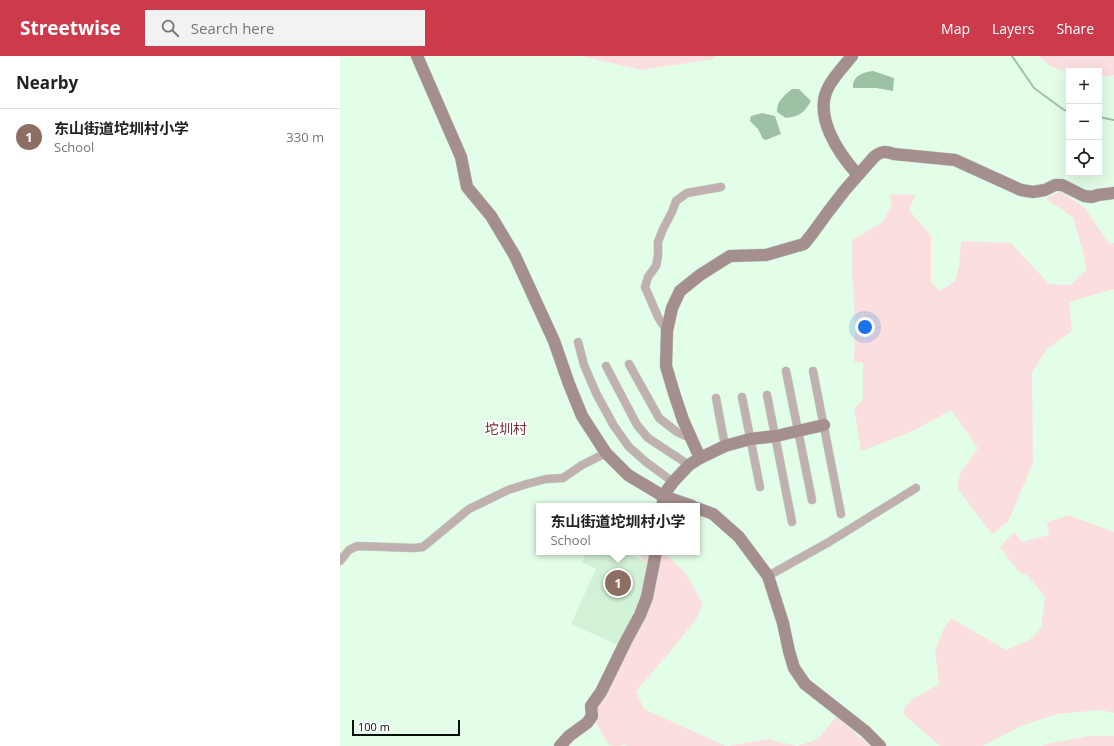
<!DOCTYPE html>
<html lang="en">
<head>
<meta charset="utf-8">
<style>
	:root { --surface:#fff; --page:#f2f2f2; --text:#222; --muted:#767676; --line:#e0e0e0; --accent:#cb3b4c }
	body { margin:0; font-family:"Open Sans","Noto Sans SC",sans-serif; background:var(--page); color:var(--text) }
	.controls { position:absolute; right:12px; top:12px; display:grid; overflow:hidden; border-radius:0px; box-shadow:0 4px 16px #0002 }
	.controls button { width:36px; height:36px; display:grid; place-items:center; padding:0; border:0; border-bottom:1px solid var(--line); background:var(--surface); color:var(--text); font:20px sans-serif }
	.scale { position:absolute; left:12px; bottom:10px; width:108px; box-sizing:border-box; padding-left:4px; border:2px solid #060e07; border-top:0; font-size:11px; line-height:14px; white-space:nowrap; color:#060e07; -webkit-text-stroke:3px #fff; paint-order:stroke }
	.you { position:absolute; left:525px; top:271px; width:14px; height:14px; margin:-10px; border:3px solid #fff; border-radius:50%; background:#1a73e8; box-shadow:0 0 0 6px #1a73e833 }
	.badge { display:grid; place-items:center; width:26px; height:26px; border-radius:50%; background:var(--accent); color:#fff; font-size:13px; font-weight:700 }
	.pin { position:absolute; translate:-50% -50%; border:2px solid #fff; box-shadow:0 1px 4px #0006 }
	.popup { position:absolute; left:196px; top:447px; width:164px; height:52px; box-sizing:border-box; display:grid; place-content:center; border-radius:0px; background:var(--surface); filter:drop-shadow(0 1px 3px #0005); font-size:13px; white-space:nowrap; color:var(--muted) }
	.popup b { font-size:15px; color:var(--text) }
	.popup::after { content:''; position:absolute; left:50%; top:100%; margin-left:-8px; border:8px solid transparent; border-top-color:var(--surface) }
	.list { margin:0; padding:0; list-style:none }
	h2 { display:flex; justify-content:space-between; align-items:center; height:52px; margin:0; padding:0 16px; font-size:17px }
	h2 small { font-size:13px; font-weight:400; color:var(--muted) }
	.list li { display:grid; grid-template-columns:26px 1fr auto; gap:12px; align-items:center; box-sizing:border-box; height:56px; padding:0 16px; border-top:1px solid var(--line) }
	.list b { display:block; font-size:15px; white-space:nowrap }
	.list p { margin:0; font-size:13px; white-space:nowrap; color:var(--muted) }
	.list em { font-size:13px; font-style:normal; color:var(--muted) }
	.icon { flex:none; width:22px; height:22px; fill:none; stroke:currentColor; stroke-width:2; stroke-linecap:round; stroke-linejoin:round }
	.map { position:relative; flex:none; width:774px; height:690px; overflow:hidden }
	header { display:flex; align-items:center; gap:24px; box-sizing:border-box; height:56px; padding:0 20px; background:var(--accent); color:#fff }
	header strong { font-size:19px }
	nav { display:flex; gap:22px; margin-inline-start:auto; font-size:14px }
	.search { width:280px; height:36px; background:var(--page); display:flex; align-items:center; gap:10px; box-sizing:border-box; padding:0 14px; border-radius:0px; color:var(--muted); font-size:15px }
	main { display:flex }
	aside { flex:1; background:var(--surface) }
	.map>svg:first-child { display:block }
</style>
</head>
<body>
<header>
<strong>Streetwise</strong>
<div class="search"><svg class="icon" aria-label="search" viewBox="0 0 24 24"><circle cx="10" cy="10" r="6"/><path d="M15 15l6 6"/></svg>Search here</div>
<nav><a>Map</a><a>Layers</a><a>Share</a></nav>
</header>
<main>
<aside>
<h2>Nearby<small></small></h2>
<ul class="list">
<li><span class="badge" style="background:#8d6e63">1</span><div><b>东山街道坨圳村小学</b><p>School</p></div><em>330 m</em></li>
</ul>
</aside>
<div class="map">
<svg width="774" height="690" viewBox="0 0 774 690">
	<rect width="100%" height="100%" fill="#e3fee8"/>
	<path fill="#d2f2d7" d="M246 496H285L308 508 304 535 278 589 231 568 256 513 242 506Z"/>
	<g fill="#fadfde">
		<path d="M241 0H376L373 3 302 14Z"/>
		<path d="M698 0H774V19L759 21V15L729 16 712 11Z"/>
		<path d="M720 135 745 152 769 188 774 187V233L729 246 732 275 707 293 692 316 693 407 668 466 652 478 617 432 620 418 638 392 611 354 571 376 521 395 514 352 523 344V307L514 306 515 265 512 216V184L543 166 552 148 550 138 575 139 569 154 591 180V226L600 235 615 225 619 210 621 185 671 187 709 228 730 229 746 214 743 196 733 161 706 143Z"/>
		<path d="M728 459 774 476V657L761 654 717 658 681 670 643 690H600L563 658 565 651 574 642 599 628 595 595 604 572 611 562 666 594 689 584 701 572 705 541 688 520 678 515 660 491 674 476 682 486 709 479 707 466Z"/>
		<path d="M303 496H323L344 515 356 535 362 548 357 562 329 597 296 635 304 653 386 690 429 683 457 690 478 683 497 660 530 690H287L284 689C279 690 272 690 268 688L252 660 300 559 308 508 301 504Z"/>
		<path d="M748 680H774V690H701L707 688Z"/>
	</g>
	<g fill="#9ec1a5">
		<path d="M533 15 554 22 553 35 536 32H513C512 20 523 16 533 15Z"/>
		<path d="M452 33H459L471 45C464 57 460 60 446 62L437 56C437 44 444 40 452 33Z"/>
		<path d="M422 57 435 60 441 78 426 84 423 83 418 73 410 65 411 60Z"/>
	</g>
	<g fill="none" stroke-linecap="round" stroke-linejoin="round">
		<g stroke="#9ec1a5" stroke-width="2">
			<path d="M672 0 694 32 724 54 729 55"/>
			<path d="M759 61 774 64"/>
		</g>
		<defs>
			<g id="street">
				<path d="M327 275 318 261 305 231 308 221 316 210 318 200V186L323 173 332 156 336 145 347 137 381 131"/>
				<path d="M238 286 244 309 256 337 274 370 289 391 306 406 333 426"/>
				<path d="M289 308 319 362 337 376 352 383"/>
				<path d="M266 310 297 369 308 382 349 409"/>
				<path d="M446 315 472 444"/>
				<path d="M473 315 501 458"/>
				<path d="M427 339 452 466"/>
				<path d="M402 341 420 431"/>
				<path d="M376 342 385 390"/>
				<path d="M0 505 9 494 17 490 74 492 83 491 129 453 168 434 187 428 206 423 223 422 242 409 266 397"/>
				<path d="M428 520 489 486 576 432"/>
			</g>
			<g id="secondary">
				<path d="M77 0 121 101 127 131 151 160 175 200 214 285 229 328 242 360 266 397 288 419 323 440 352 450"/>
				<path d="M512 0C504 10 495 19 489 30 472 59 499 98 518 119"/>
				<path d="M360 402 343 364 334 337 326 310 327 275 332 252 340 235 360 219 390 200 426 199 464 188 472 178 488 156 505 134 534 101C541 95 545 95 554 98L615 104 681 134 693 136 705 134 715 129H722L744 140 752 141 758 139 774 137"/>
				<path d="M323 450V440L333 426 349 409 360 402 385 390 410 383 436 380 484 369"/>
				<path d="M357 452 373 458 399 481 428 520 443 567 449 595 454 612 465 628 525 675 540 690"/>
				<path d="M220 690 229 680 247 667 252 660 251 650 261 636 286 585 300 559 307 541 316 496"/>
			</g>
		</defs>
		<use href="#street" stroke="#c0d8c4" stroke-width="9"/>
		<use href="#secondary" stroke="#c0d8c4" stroke-width="13"/>
		<use href="#street" stroke="#c0b0b0" stroke-width="8"/>
		<use href="#secondary" stroke="#a58e8e" stroke-width="12"/>
	</g>
	<g text-anchor="middle" stroke-width="4" stroke-linejoin="round" paint-order="stroke">
		<g font-size="14" fill="#7a3337" stroke="#fff">
			<text x="166" y="378">坨圳村</text>
		</g>
	</g>
</svg>
<div class="controls">
<button>+</button>
<button>−</button>
<button><svg class="icon" aria-label="locate" viewBox="0 0 24 24"><circle cx="12" cy="12" r="6"/><path d="M12 2v4M12 18v4M2 12h4M18 12h4"/></svg></button>
</div>
<div class="scale">100 m</div>
<div class="you"></div>
<div class="pin badge" style="left:278px;top:527px;background:#8d6e63">1</div>
<div class="popup"><b>东山街道坨圳村小学</b>School</div>
</div>
</main>
</body>
</html>
